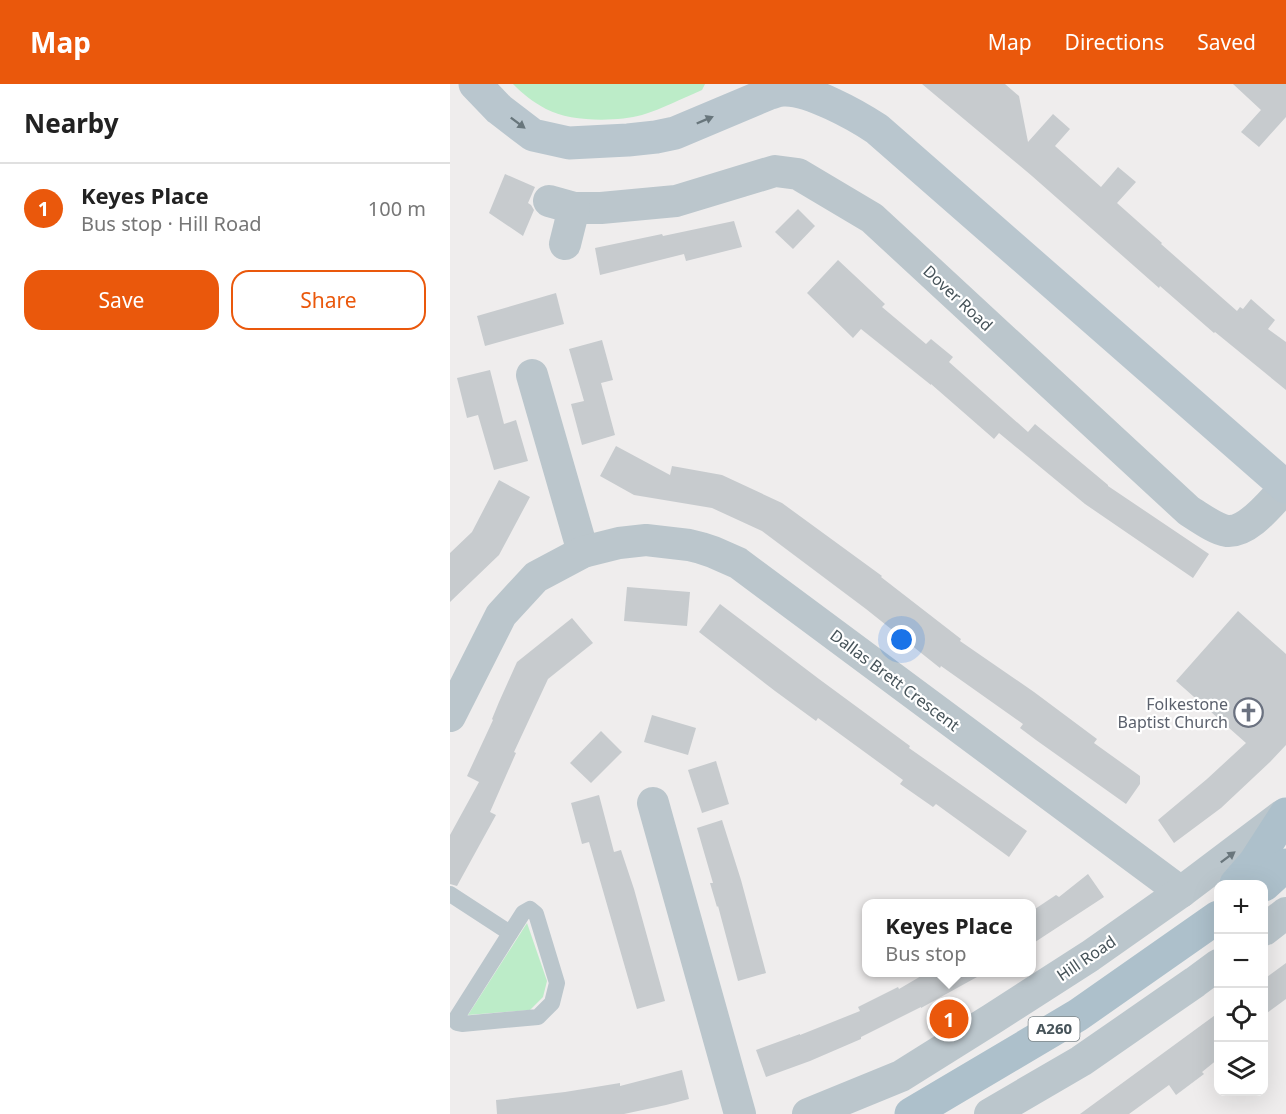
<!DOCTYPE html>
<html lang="en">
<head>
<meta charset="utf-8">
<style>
	:root { --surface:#fff; --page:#f6f6f6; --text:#222; --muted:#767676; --line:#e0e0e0; --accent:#ea580c }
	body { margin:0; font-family:"Noto Sans",sans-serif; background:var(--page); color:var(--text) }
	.controls { position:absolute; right:18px; bottom:18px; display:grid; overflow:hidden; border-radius:12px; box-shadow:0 6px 24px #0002 }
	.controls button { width:54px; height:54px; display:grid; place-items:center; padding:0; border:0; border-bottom:2px solid var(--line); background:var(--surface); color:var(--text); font:30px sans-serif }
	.you { position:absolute; left:452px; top:556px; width:21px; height:21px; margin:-15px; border:4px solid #fff; border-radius:50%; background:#1a73e8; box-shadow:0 0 0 9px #1a73e833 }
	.badge { display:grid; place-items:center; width:39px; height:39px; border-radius:50%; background:var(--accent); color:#fff; font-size:20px; font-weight:700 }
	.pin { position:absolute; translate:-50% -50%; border:3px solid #fff; box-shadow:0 2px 6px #0006 }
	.popup { position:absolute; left:412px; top:815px; width:174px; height:78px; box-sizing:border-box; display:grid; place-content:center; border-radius:12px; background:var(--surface); filter:drop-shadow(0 2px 4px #0005); font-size:20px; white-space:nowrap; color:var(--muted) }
	.popup b { font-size:22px; color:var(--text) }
	.popup::after { content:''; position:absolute; left:50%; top:100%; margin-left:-12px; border:12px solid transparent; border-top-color:var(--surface) }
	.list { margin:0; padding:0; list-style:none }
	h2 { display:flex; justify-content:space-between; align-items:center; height:78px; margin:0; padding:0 24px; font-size:26px }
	h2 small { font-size:20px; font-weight:400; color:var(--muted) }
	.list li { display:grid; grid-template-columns:39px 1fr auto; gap:18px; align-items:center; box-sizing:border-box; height:90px; padding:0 24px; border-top:2px solid var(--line) }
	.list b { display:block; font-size:22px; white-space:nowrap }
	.list p { margin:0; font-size:20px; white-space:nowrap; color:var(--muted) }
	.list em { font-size:20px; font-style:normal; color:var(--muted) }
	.actions { display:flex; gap:12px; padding:18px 24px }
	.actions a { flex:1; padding:14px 0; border:2px solid var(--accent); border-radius:18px; text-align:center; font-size:21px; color:var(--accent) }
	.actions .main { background:var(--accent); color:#fff }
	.icon { flex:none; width:33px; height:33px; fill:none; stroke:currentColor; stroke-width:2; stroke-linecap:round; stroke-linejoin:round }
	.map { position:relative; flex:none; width:836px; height:1030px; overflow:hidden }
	header { display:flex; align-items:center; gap:36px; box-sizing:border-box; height:84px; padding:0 30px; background:var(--accent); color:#fff }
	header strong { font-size:28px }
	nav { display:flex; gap:33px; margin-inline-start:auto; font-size:21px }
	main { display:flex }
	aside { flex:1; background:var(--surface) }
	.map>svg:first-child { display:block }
</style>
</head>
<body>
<header>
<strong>Map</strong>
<nav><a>Map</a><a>Directions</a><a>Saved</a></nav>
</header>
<main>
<aside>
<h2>Nearby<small></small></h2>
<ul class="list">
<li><span class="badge">1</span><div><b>Keyes Place</b><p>Bus stop · Hill Road</p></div><em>100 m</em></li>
</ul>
<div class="actions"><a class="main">Save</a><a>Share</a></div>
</aside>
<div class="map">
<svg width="836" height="1030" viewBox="0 0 836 1030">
	<rect width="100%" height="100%" fill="#efeded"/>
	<g fill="#bcecc8">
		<path d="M63 0H255L252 6C233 14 212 25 192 31 166 38 120 38 96 25 83 18 73 10 63 0Z"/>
		<path d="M77 839 97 897 93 913 80 926 18 931Z"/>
	</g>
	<g fill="#c7cbce">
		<path d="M472 0H555L569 12 578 58 603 30 620 45 605 62 651 103 668 83 686 98 667 119 712 159 711 160 787 227 790 223 793 225 801 215 825 236 818 245 836 258V306L765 248 764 249 710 202 709 204 582 92Z"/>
		<path d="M783 0H836V33L809 63 791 48 811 26Z"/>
		<path d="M55 90 85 103 78 119 81 121 84 126 73 152 39 129Z"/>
		<path d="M348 125 365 142 343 165 325 148Z"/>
		<path d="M284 137 292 163 236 177 234 170 150 191 145 164 212 150 213 152Z"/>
		<path d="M388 176 435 220 432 223 476 260 481 255 503 273 499 278 578 348 585 340 658 401V402L759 470 743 494 635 420 549 349 544 355 481 300V301L411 245 403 254 357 209Z"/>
		<path d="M106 209 114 240 35 262 27 232Z"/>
		<path d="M152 256 163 296 151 299 165 351 132 361 121 320 134 317 119 265Z"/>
		<path d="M40 286 54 340 66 336 78 377 44 386 28 331 17 334 7 294Z"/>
		<path d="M166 362 220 391 222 382 272 391 332 419 432 492 431 493 511 555 510 557 584 608 647 655 644 659 690 692V700L676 720 586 656 570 644 573 640 491 582 490 584 416 525 312 447 262 424 184 411 150 392Z"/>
		<path d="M49 396 80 413 49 471 0 518V469L22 448Z"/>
		<path d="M177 503 240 508 237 542 174 537Z"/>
		<path d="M270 520 369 595 460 662 459 664 577 747 559 773 486 720 483 723 450 700 453 696 368 634 366 637 325 607 249 548Z"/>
		<path d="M788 527 836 570V661L820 678 771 724 724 759 708 736 757 695 796 659 726 597Z"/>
		<path d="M122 534 143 559 98 595 64 668 66 669 40 728 46 731 7 802 0 800V751L29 698 17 692 43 636 42 635 49 618 67 578Z"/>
		<path d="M202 631 246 644 238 671 194 658Z"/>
		<path d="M151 647 172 668 141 699 120 679Z"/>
		<path d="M266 677 279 720 252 729 238 686Z"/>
		<path d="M149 711 164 768 171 766 184 805 215 917 187 925 139 758 132 760 121 719Z"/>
		<path d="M272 736 291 796 316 889 288 897 268 822 267 823 260 799H263L247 744Z"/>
		<path d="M638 790 654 813 582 860V827L606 811 609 813Z"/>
		<path d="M836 879V915L813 932V896Z"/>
		<path d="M478 888H536L471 924V923L411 953V955L360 977 316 993 306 966 350 950V951L410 927 408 923 448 903 449 905Z"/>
		<path d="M768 929V975L752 988 754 990 726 1011 719 1001 679 1030H630Z"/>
		<path d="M232 986 239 1015 216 1021 174 1030H47L46 1016 115 1008 170 999V1002Z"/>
	</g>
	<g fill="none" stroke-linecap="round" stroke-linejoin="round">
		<g stroke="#bbc6cc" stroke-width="16">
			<path d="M0 810 60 849"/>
			<path d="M80 825 86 830 107 899 102 919 88 933 12 940 7 939V933L73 829Z"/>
		</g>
		<g stroke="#bbc6cc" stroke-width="32">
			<path d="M99 117 124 124H151L226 117 325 87 348 90 422 134 739 427C749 433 765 445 777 447 799 449 822 417 836 403"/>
			<path d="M115 160 124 124"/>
			<path d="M82 291 133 468"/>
			<path d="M0 632 51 531 86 493 133 468 169 459 196 456 239 461 251 464 263 468 288 479 731 808"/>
			<path d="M203 719 290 1030"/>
			<path d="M814 846 836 829"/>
			<path d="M358 1030 451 992 542 935 640 872 731 808 833 731"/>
			<path d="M540 1030 631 977 745 898 768 881"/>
		</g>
		<path stroke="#b9c6ce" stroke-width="33" d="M25 0 49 25 83 51 119 59 178 56 206 53 225 49 320 9C324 8 329 6 334 6 359 5 406 31 427 45L836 403"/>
		<g stroke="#adc0cb" stroke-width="33">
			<path d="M786 800 805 778 836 730"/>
			<path d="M814 801 836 781"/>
			<path d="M461 1030 628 931 768 833"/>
		</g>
	</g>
	<defs><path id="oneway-solid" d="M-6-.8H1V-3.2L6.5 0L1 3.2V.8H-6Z" transform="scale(1.5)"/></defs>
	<g fill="#68767c">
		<use href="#oneway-solid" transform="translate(255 36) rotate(-23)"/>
		<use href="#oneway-solid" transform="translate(68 39) rotate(37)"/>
	</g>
	<use fill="#69767c" href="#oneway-solid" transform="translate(778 773) rotate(-37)"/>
	<defs>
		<symbol id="church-ring" viewBox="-11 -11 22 22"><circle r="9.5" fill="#fff" stroke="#6b7280" stroke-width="1.5"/><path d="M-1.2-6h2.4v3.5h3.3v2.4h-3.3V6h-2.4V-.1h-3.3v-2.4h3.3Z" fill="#6b7280"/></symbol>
	</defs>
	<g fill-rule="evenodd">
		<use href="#church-ring" x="782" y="612" width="33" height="33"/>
	</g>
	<g text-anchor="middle" stroke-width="4.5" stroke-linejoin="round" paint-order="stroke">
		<rect fill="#fff" stroke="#7e878b" stroke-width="1.5" x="578.5" y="933" width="51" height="24" rx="4.5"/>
		<g font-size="15" font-weight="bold" fill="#465359">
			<text x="604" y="950">A260</text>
		</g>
		<g font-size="16" fill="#465359" stroke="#fff">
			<text transform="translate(508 214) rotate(43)" y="6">Dover Road</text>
			<text transform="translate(445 596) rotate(37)" y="6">Dallas Brett Crescent</text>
			<text transform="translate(636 874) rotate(-34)" y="6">Hill Road</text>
		</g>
		<g font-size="16" fill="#5b616d" stroke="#fff" text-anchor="end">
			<text x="778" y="626">Folkestone<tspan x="778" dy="18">Baptist Church</tspan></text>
		</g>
	</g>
</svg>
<div class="controls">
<button>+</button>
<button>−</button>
<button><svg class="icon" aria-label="locate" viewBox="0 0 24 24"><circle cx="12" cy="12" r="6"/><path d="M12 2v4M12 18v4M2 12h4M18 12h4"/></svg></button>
<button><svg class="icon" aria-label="layers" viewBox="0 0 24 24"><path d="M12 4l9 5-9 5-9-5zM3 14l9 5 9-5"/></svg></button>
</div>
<div class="you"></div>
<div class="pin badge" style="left:499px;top:935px">1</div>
<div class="popup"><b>Keyes Place</b>Bus stop</div>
</div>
</main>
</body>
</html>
